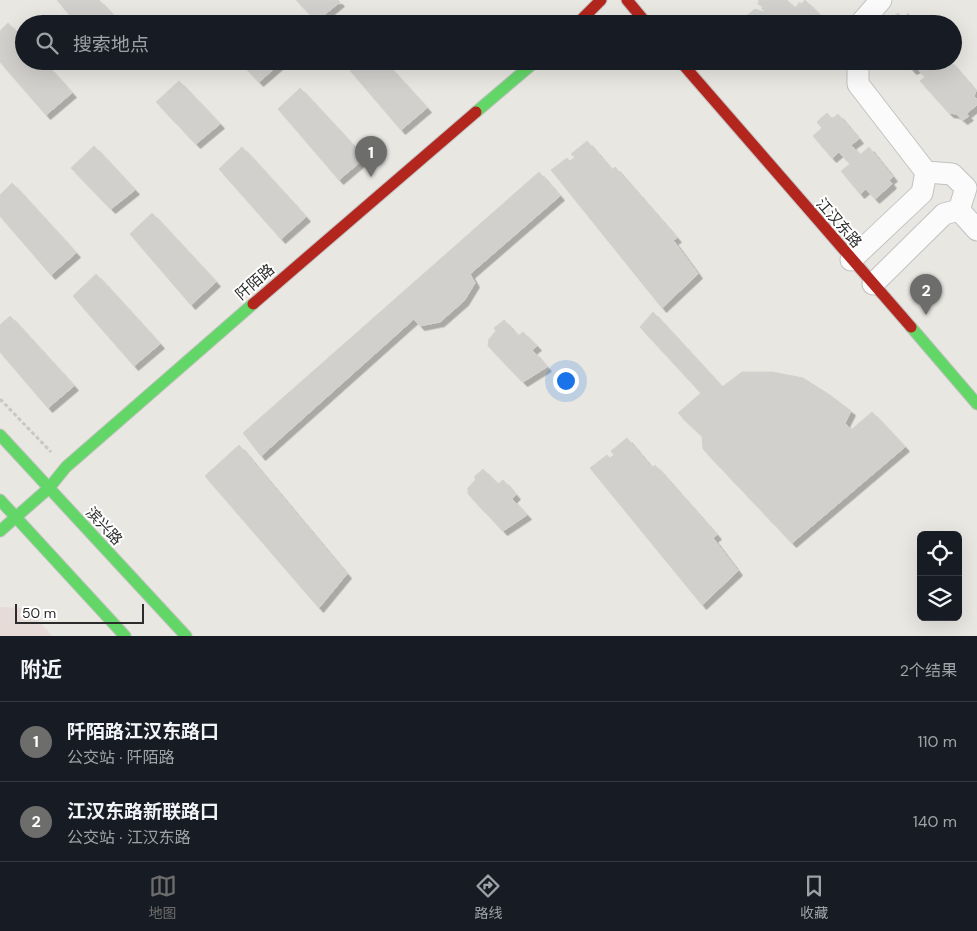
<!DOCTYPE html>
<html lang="zh">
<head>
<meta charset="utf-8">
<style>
	:root { --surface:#171b24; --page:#20242c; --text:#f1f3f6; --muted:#9ea1a6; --line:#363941; --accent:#6d6d6b }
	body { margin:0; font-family:"DM Sans","Noto Sans SC",sans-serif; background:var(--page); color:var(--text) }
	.controls { position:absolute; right:15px; bottom:15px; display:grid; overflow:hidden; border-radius:8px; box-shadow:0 5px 20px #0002 }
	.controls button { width:45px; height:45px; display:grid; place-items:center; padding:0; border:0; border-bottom:1px solid var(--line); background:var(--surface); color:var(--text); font:25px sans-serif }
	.scale { position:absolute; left:15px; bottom:12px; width:129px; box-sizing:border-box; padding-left:5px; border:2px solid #2b2b2b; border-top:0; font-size:14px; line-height:18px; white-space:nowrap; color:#2b2b2b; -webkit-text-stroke:4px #fff; paint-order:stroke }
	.you { position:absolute; left:565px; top:380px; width:18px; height:18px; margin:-12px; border:4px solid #fff; border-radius:50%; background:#1a73e8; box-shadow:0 0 0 8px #1a73e833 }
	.badge { display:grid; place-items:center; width:32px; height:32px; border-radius:50%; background:var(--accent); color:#fff; font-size:16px; font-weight:700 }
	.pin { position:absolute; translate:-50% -41px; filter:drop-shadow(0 1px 2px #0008) }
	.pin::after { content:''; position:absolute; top:26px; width:18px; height:15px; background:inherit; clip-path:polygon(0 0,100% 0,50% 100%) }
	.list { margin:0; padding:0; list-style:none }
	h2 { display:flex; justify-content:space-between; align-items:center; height:65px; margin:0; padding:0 20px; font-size:21px }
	h2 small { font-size:16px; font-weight:400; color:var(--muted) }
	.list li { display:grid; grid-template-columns:32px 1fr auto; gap:15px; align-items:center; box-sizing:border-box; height:80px; padding:0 20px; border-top:1px solid var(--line) }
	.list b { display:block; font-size:19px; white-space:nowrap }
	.list p { margin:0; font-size:16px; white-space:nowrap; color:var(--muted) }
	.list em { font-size:16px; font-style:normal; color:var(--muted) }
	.icon { flex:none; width:28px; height:28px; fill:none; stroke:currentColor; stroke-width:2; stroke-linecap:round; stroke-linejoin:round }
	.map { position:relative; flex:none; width:977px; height:636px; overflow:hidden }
	.search { position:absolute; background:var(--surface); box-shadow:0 5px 20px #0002; left:15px; right:15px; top:15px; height:55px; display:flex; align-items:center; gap:12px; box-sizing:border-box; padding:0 18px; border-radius:28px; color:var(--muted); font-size:19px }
	.sheet { height:225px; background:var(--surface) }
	nav { display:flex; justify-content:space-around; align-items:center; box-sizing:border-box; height:70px; border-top:1px solid var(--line); background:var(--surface); font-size:14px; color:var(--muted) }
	nav a { display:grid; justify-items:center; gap:2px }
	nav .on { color:var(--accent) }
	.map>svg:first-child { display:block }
</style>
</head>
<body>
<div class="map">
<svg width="977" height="636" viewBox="0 0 977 636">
	<defs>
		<filter id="shadow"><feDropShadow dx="4.5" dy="4.5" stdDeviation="0" flood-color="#0004"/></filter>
	</defs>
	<rect width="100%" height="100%" fill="#e8e7e2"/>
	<path fill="#e6dbd7" d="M0 607 27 608 52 636H0Z"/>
	<g fill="#d1d0cd" stroke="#d3d2ce" filter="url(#shadow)">
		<path d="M57 0H99L121 24H77Z"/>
		<path d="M296 0H338L340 2 317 21Z"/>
		<path d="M759 0H787L795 8 800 2 801 5 805 0 820 15 815 19 818 22 815 24H750L745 17 755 9 764 12V8L758 4Z"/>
		<path d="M898 13 903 18 908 13 917 24H889L887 22Z"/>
		<path d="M8 23 24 40V61H43L72 93 46 115 0 62V31Z"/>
		<path d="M239 61H281L282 62 259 82Z"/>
		<path d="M342 61H384L427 108 401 130Z"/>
		<path d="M904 61H936L938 64 943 61H950L976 91 974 96 977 99V105L966 114 969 116 963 120 956 114 949 113 920 81 925 77 917 68 912 70Z"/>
		<path d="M179 81 220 124 196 144 156 102Z"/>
		<path d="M300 88 365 158 339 180 278 109Z"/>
		<path d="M827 113 832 119 838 114 859 139 851 145 860 155 869 147 893 177 889 180 892 184 875 199 866 189 860 194 841 171 850 164 839 152 832 158 813 136 822 128 817 122Z"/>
		<path d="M587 141 612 170 615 167 677 238 673 240 698 274 662 308 551 170 567 158 570 161 575 157 571 154Z"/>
		<path d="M94 146 135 190 111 209 71 168Z"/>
		<path d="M242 147 306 217 281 239 219 169Z"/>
		<path d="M539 172 560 196 470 274 475 283 464 301 440 322 420 326 414 319 261 456 243 433Z"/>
		<path d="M12 183 76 253 51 275 0 216V195Z"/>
		<path d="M152 213 216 282 191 305 130 234Z"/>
		<path d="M96 274 160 344 134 366 73 296Z"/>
		<path d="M653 312 722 387 742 372H772L803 378 830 395 851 411 845 423 851 430 872 412 905 447 792 543 703 449 702 436 678 413 701 393 640 327Z"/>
		<path d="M10 316 74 386 48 408 0 352V325Z"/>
		<path d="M504 320 518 336 523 332 537 346 532 350 547 367 523 382 488 346 489 339 496 331 494 328Z"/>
		<path d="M627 438 652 468 655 465 717 535 713 538 738 571 702 605 590 468 607 455 610 458 614 455 611 451Z"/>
		<path d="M239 445 347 574 319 608 205 476Z"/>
		<path d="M483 469 498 484 503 480 516 495 512 499 527 515 503 531 468 494V488L476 479 474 477Z"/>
	</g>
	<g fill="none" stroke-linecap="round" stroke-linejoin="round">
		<defs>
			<g id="street">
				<path d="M860 24 881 0"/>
				<path d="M858 61V84L926 172 952 174 966 188 959 210 977 230"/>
				<path d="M851 260 922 193 926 172"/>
				<path d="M873 284 944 214 959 210"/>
			</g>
			<g id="fast">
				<path d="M476 112 536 61"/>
				<path d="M911 327 977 404"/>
				<path d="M0 435 186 636"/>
				<path d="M0 500 125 636"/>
				<path d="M0 531 49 488 66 467 253 304"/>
			</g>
			<g id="jam">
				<path d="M627 0 647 24"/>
				<path d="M577 24 601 0"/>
				<path d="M680 61 911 327"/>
				<path d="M253 304 476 112"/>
			</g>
		</defs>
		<use href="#street" stroke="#c2c2c2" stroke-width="23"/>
		<use href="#fast" stroke="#c2c2c2" stroke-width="13"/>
		<use href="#jam" stroke="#c2c2c2" stroke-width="13"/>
		<path stroke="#c8c8c7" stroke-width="3" stroke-dasharray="4 2.5" stroke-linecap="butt" d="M0 399 51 452"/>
		<use href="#street" stroke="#fcfbfb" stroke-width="21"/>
		<use href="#fast" stroke="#63d668" stroke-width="11"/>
		<use href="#jam" stroke="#b3261e" stroke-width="11"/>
	</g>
	<g text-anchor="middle" stroke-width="4" stroke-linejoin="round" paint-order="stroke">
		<g font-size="15" fill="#2b2b2b" stroke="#fff">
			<text transform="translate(839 223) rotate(49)" y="5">江汉东路</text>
			<text transform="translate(255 282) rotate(-41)" y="5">阡陌路</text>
			<text transform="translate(104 526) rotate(47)" y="5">滨兴路</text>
		</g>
	</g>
</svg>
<div class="controls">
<button><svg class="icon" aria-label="locate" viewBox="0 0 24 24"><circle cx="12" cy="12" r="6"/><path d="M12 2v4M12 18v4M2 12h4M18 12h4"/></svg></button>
<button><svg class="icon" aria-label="layers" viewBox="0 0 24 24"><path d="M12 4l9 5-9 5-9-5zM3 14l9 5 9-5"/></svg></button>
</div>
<div class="scale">50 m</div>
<div class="you"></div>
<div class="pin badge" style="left:371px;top:177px">1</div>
<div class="pin badge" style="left:926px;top:315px">2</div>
<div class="search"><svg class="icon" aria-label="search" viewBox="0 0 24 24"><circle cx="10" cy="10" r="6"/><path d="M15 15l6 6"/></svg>搜索地点</div>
</div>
<section class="sheet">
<h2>附近<small>2个结果</small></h2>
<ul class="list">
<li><span class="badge">1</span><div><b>阡陌路江汉东路口</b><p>公交站 · 阡陌路</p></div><em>110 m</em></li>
<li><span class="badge">2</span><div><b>江汉东路新联路口</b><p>公交站 · 江汉东路</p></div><em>140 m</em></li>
</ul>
</section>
<nav>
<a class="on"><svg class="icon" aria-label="map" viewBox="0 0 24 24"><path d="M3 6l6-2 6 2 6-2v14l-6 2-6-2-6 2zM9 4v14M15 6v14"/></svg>地图</a>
<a><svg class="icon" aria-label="directions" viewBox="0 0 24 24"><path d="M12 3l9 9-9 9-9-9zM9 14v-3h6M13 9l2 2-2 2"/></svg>路线</a>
<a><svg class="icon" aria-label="saved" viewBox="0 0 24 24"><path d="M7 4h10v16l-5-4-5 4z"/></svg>收藏</a>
</nav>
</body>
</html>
